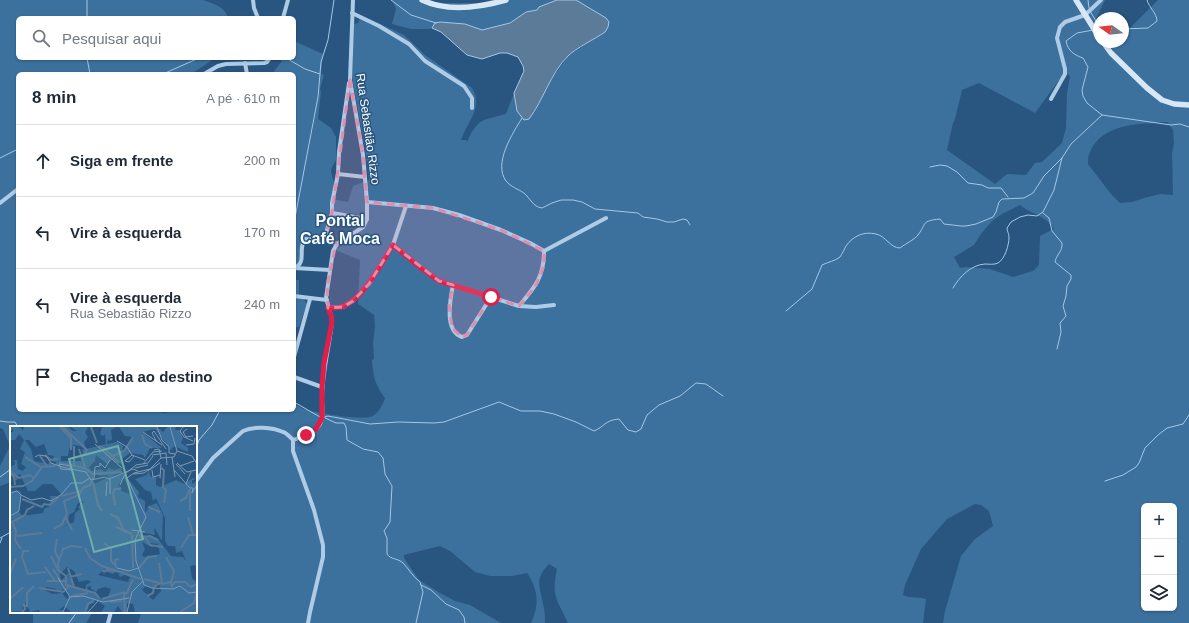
<!DOCTYPE html>
<html lang="pt">
<head>
<meta charset="utf-8">
<style>
	:root { --surface:#fff; --page:#f2f2f3; --text:#1f2937; --muted:#747a83; --line:#e0e1e3 }
	body { margin:0; font-family:Arial,sans-serif; background:var(--page); color:var(--text) }
	.controls { position:absolute; right:12px; bottom:12px; display:grid; overflow:hidden; border-radius:6px; box-shadow:0 1px 3px #0004 }
	.controls button { width:36px; height:36px; display:grid; place-items:center; padding:0; border:0; border-bottom:1px solid var(--line); background:var(--surface); color:var(--text); font:20px sans-serif }
	.compass { position:absolute; left:1093px; top:12px; width:36px; height:36px; border-radius:50%; background:var(--surface); box-shadow:0 1px 3px #0004; rotate:285deg }
	.stop { position:absolute; width:12px; height:12px; margin:-9px; border:3px solid #e11d48; border-radius:50%; background:#fff }
	.stop.end { background:#e11d48; border-color:#fff; box-shadow:0 1px 4px #0008 }
	.list { margin:0; padding:0; list-style:none }
	h2 { display:flex; justify-content:space-between; align-items:center; height:52px; margin:0; padding:0 16px; font-size:17px }
	h2 small { font-size:13px; font-weight:400; color:var(--muted) }
	.list li { display:grid; grid-template-columns:26px 1fr auto; gap:12px; align-items:center; box-sizing:border-box; height:72px; padding:0 16px; border-top:1px solid var(--line) }
	.list b { display:block; font-size:15px; white-space:nowrap }
	.list p { margin:0; font-size:13px; white-space:nowrap; color:var(--muted) }
	.list em { font-size:13px; font-style:normal; color:var(--muted) }
	.icon { flex:none; width:22px; height:22px; fill:none; stroke:currentColor; stroke-width:2; stroke-linecap:round; stroke-linejoin:round }
	.map { position:relative; flex:none; width:1189px; height:623px; overflow:hidden }
	.search { position:absolute; background:var(--surface); box-shadow:0 1px 3px #0004; left:16px; top:16px; width:280px; height:44px; display:flex; align-items:center; gap:10px; box-sizing:border-box; padding:0 14px; border-radius:6px; color:var(--muted); font-size:15px }
	.panel { position:absolute; background:var(--surface); box-shadow:0 1px 3px #0004; left:16px; top:72px; width:280px; height:340px; border-radius:6px }
	.map>svg:first-child { display:block }
</style>
</head>
<body>
<div class="map">
<svg width="1189" height="623" viewBox="0 0 1189 623">
	<rect width="100%" height="100%" fill="#285680"/>
	<g fill="#3c709d" fill-rule="evenodd">
		<path d="M0 0H203C213 4 225 6 228 18H18V58H213L211 61 191 74H18V410H162L163 413 181 410H294V403C296 404 299 407 302 408 313 413 363 421 373 416 379 412 383 404 385 398 375 385 373 376 372 360L374 359 373 343 375 326 374 315 358 304 360 260 335 250 356 234 364 223 362 216C358 215 354 213 350 213 336 212 325 228 320 239H306L299 265H294V74H272L282 61 278 58H294V41L323 54 321 74 324 75 320 89 321 91 318 119 331 128 336 137V160L332 167 331 171 334 184 332 199 348 202 353 186 369 180 365 148 352 77 354 24 358 23 361 15 404 35 425 55 472 88C484 108 467 121 461 140H466L467 142C471 133 476 122 487 119 493 117 499 116 506 114L514 93 517 111 534 113 549 82 569 55 605 32 606 19 576 0H1105L1094 23 1099 30V42H1123V35L1158 0H1189V623H943L945 611 961 556 975 539 993 526 989 511 981 505 975 504 947 519 921 549 905 585 903 595C912 599 917 596 926 599L923 623H568C557 599 551 597 557 569L549 564C534 579 540 586 543 604 545 610 545 617 545 623H531C540 603 538 590 527 573L512 576H490L475 572 450 551 440 546 404 555V558L419 580 440 593 455 601 470 605 501 623H138L141 613 138 612H196V427H11V482L0 486V466L10 446 3 429 0 428ZM1065 72 1070 76 1067 93 1066 128 1062 143 1042 162 1035 163 1026 175 1007 174 995 184 947 150 953 123 955 119 962 90 979 83 1035 113ZM1161 122H1167L1173 130 1174 144 1172 153 1173 195 1160 194 1144 198 1132 202 1120 203 1111 194 1088 164C1088 160 1088 155 1090 152 1098 132 1120 126 1139 124 1147 123 1153 124 1161 122ZM1020 205C1032 215 1044 214 1054 229L1040 236 1039 265 1033 271 1013 277 990 269 966 267 960 268 954 257 974 245 981 234 992 221 1002 214ZM1144 506H1174V608H1144Z"/>
		<path d="M392 0H430L439 3H480L491 0H557L539 8 537 10 526 12 510 23 482 30 465 24 440 22 433 26 431 29H411L392 24 396 9Z"/>
		<path d="M294 280H299V296L302 297 307 304 299 327 294 328Z"/>
		<path d="M33 612H93L86 623H33Z"/>
	</g>
	<path fill="#5b7b98" stroke="#a4c8e6" d="M557 0H576L606 18 609 22 608 27 605 32C595 39 576 48 568 56 550 74 544 99 529 119L524 120 517 111 514 93 524 71 523 66 518 57 507 53H500L482 59 467 55 441 32 432 28 435 23 440 22 465 24 482 30 510 23 526 12 537 10 539 7Z"/>
	<g fill="none" stroke-linecap="round" stroke-linejoin="round">
		<g stroke="#a4c8e6" stroke-width="1">
			<path d="M391 0 411 15 436 23"/>
			<path d="M1088 0 1089 8"/>
			<path d="M1090 11 1096 21 1098 28"/>
			<path d="M87 18V0"/>
			<path d="M1123 29 1148 28 1157 21C1157 13 1149 8 1147 0"/>
			<path d="M1093 30 1077 33 1066 41C1068 51 1074 55 1083 58L1088 67 1082 90 1083 96 1087 103 1102 115 1171 125 1180 124 1189 127"/>
			<path d="M87 58 90 74"/>
			<path d="M286 58 305 69 320 74"/>
			<path d="M163 74 199 58"/>
			<path d="M522 118C513 133 493 163 506 181 511 187 518 189 524 193 530 198 533 207 542 208L552 203 561 200H573L582 202 595 209 638 213 643 217 657 219 667 222H674L683 219 687 220 690 225"/>
			<path d="M0 158 18 149"/>
			<path d="M930 167 940 165 947 166 957 172 968 183 982 185 988 188H1001L1008 197"/>
			<path d="M1043 213 1049 218 1052 231 1062 243C1063 251 1056 255 1055 262L1071 275V279L1067 286 1066 296 1063 306 1066 316 1060 323 1061 332 1057 349"/>
			<path d="M294 223 318 97 321 62 328 40 334 0"/>
			<path d="M953 288C960 276 971 265 985 264 989 264 994 265 998 263 1005 259 1009 245 1009 237 1009 234 1007 231 1007 228L1011 222 1020 217 1028 215 1037 216 1043 212 1054 190 1062 158"/>
			<path d="M786 311 812 289 822 265C828 262 835 261 840 257 842 254 844 250 846 246 853 236 864 231 876 234 886 236 890 248 900 248 905 244 914 240 918 235 927 223 921 221 940 219L944 224 961 226H966L976 224 993 217 996 212 999 202 1002 199 1024 198 1033 193 1044 176 1062 158 1071 144 1102 115"/>
			<path d="M294 402 320 417"/>
			<path d="M323 417 336 423H344L346 427 347 440 363 449 378 452 383 458 385 474 392 486 390 522 384 531 387 538V554C391 560 398 558 403 563 409 569 413 577 420 582L423 592 416 623"/>
			<path d="M324 417 328 416 370 424 398 422 434 423 444 422 499 402 521 411H540L554 414 576 422 594 431C604 427 605 420 619 419L628 430 636 432 641 429 647 415 659 405 680 396 696 383 706 384 723 396"/>
			<path d="M0 421 7 422H15L18 427"/>
			<path d="M196 448 199 440 212 425 220 410"/>
			<path d="M0 477 11 469"/>
			<path d="M1105 481 1123 475 1136 467 1139 463 1145 448 1158 435 1167 428 1183 424 1189 415"/>
			<path d="M0 538 9 533 11 534"/>
			<path d="M0 543 2 538"/>
			<path d="M421 585 431 590 446 604 459 610 464 617 465 623"/>
			<path d="M69 623 77 612"/>
		</g>
		<g stroke="#afcce6" stroke-width="4">
			<path d="M253 0 254 8 258 18"/>
			<path d="M352 13 379 26 409 44 425 61 464 86 472 98V108"/>
			<path d="M283 18 288 0"/>
			<path d="M245 63 247 74"/>
			<path d="M204 74 218 66 226 64 264 63 267 62 270 58"/>
			<path d="M1051 99 1065 74V69L1057 38 1060 27 1065 22 1085 15 1101 0"/>
			<path d="M338 174 365 177"/>
			<path d="M367 202 433 208 459 215 501 230 530 243 544 251"/>
			<path d="M0 203 18 189"/>
			<path d="M332 213 367 219"/>
			<path d="M324 240 332 213V203L338 174 339 152 349 83"/>
			<path d="M393 245 421 268 439 281 519 306 536 307 554 305"/>
			<path d="M294 268C308 262 297 250 305 239L324 240 337 244"/>
			<path d="M294 268 330 270"/>
			<path d="M453 285C450 300 444 331 462 337L467 335 491 297"/>
			<path d="M294 296 327 300"/>
			<path d="M519 306C535 287 544 277 544 251L606 218"/>
			<path d="M328 308 343 307 353 301 369 284 393 245 406 206"/>
			<path d="M294 357 310 299"/>
			<path d="M294 377 322 387"/>
			<path d="M293 440V451L314 510 323 545V557L310 612 308 623"/>
			<path d="M196 481 213 458 243 431C254 426 272 427 283 432 287 433 290 437 293 440 303 436 315 433 320 424 324 416 322 408 322 399 322 373 329 348 332 322L331 315 326 298 333 251 337 244 363 227 367 219V202L363 155 350 80 353 0"/>
			<path d="M108 623 111 612"/>
		</g>
		<g stroke="#d8e7f5" stroke-width="5.5">
			<path d="M422 0C447 12 481 7 506 0"/>
			<path d="M1076 0 1099 37"/>
			<path d="M1103 42 1111 53 1147 88 1162 100 1174 104 1189 105"/>
		</g>
	</g>
	<g fill="none" stroke-linecap="round" stroke-linejoin="round">
		<path stroke="#e11d48" stroke-width="5" d="M306 435 316 429 322 418V387L324 363 332 322 331 315 328 308C333 308 340 308 344 306 364 298 382 262 393 245L421 268 439 281 491 297"/>
	</g>
	<path fill="#e08cad" fill-opacity="0.2" stroke="#e08cad" stroke-width="3" stroke-dasharray="8 5" stroke-linejoin="round" d="M350 80 363 155 367 202 433 208 501 230 544 251V266L535 287 519 306 491 297 467 335 462 337 452 328 449 305 453 285 439 281 393 245 369 284 353 301 343 307 328 308 327 286 336 243 324 240 332 213Z"/>
	<g text-anchor="middle" stroke-width="3" stroke-linejoin="round" paint-order="stroke">
		<g font-size="12" fill="#fff" stroke="#285680">
			<text transform="translate(368 129) rotate(82)" y="4">Rua Sebastião Rizzo</text>
		</g>
		<g font-size="16" font-weight="bold" fill="#fff" stroke="#285680">
			<text x="340" y="226">Pontal<tspan x="340" dy="18">Café Moca</tspan></text>
		</g>
	</g>
	<g transform="translate(10 426)">
		<rect width="187" height="187" fill="#285680"/>
		<path d="M2 1H9L13 4 14 1H58L63 5H67L61 1H76L78 2 75 6 78 11 74 16 76 23 96 18 95 8 93 10 90 8 92 1H107L101 4 102 13 100 15 98 13 97 18 107 16 113 20 112 26 123 11 115 10 109 1H147L153 6 157 1H166L165 4H170L173 12 171 17 178 22V26L164 20 161 24 145 3 132 6 152 22H140L135 32 133 29 120 27 112 33V38L102 34 97 38 86 29 85 35 79 41 81 45 91 43 95 46 99 42 104 44 111 42V46L100 51 114 48 129 66 128 71 135 75V86L138 84 136 82 139 83V80L147 77 153 89 152 115 144 101 145 109 130 106 129 108 148 113 161 130 173 131 176 135 172 125 166 127 165 120H158L155 115V92L146 72 143 75 141 66 135 64 125 53 137 49 138 45 141 51H146V59L150 61 166 54 174 58 183 52 185 54H182V58L187 55V142L186 139 180 140 182 152 187 157V186H125L123 178 117 177V186H112L108 180 104 186H91L95 180 86 174 80 177 77 185 84 186H61L54 180 49 184H53V186H30L29 184 20 186 16 176 12 182 13 185 0 186V67L7 64 11 66 9 86 12 90 33 87 34 83 40 80 38 78 41 76 40 70H47L43 74 45 75 51 68 42 58H33L25 65H18L10 48 7 49 10 52 4 55 5 50 0 46V42L5 38 4 34H7L8 43 13 45 16 41 11 38 15 26 10 23 14 14 9 8 5 14H0V7L4 5 2 3 0 6V3ZM15 14H19L26 21 34 18 38 29 44 30 42 35 46 36V39L40 36 38 38 24 35 21 23ZM63 19 71 20 74 23 72 24 74 29 70 30 72 35H51V30H58L60 20 62 23ZM87 47 89 50 96 49 99 51 84 58 83 51ZM114 52 120 64 119 68 110 64 112 62 108 59ZM75 75 68 81 70 83 65 87 64 96 53 101 58 98 59 89 64 86 68 77ZM132 116 142 121 143 120 140 117 148 118 150 128 134 131 132 129 135 123ZM57 141 64 145 69 156 78 154 81 156 76 159 75 165 64 160 58 147 51 155 50 148ZM95 142 93 148 97 146 103 148 107 144 113 147 108 148 110 151 115 149 120 151 118 156 88 149ZM149 158 151 165 143 174 132 164 135 160 144 162ZM81 160V163L86 166 88 163 95 161 101 163 97 173H92L86 167 79 165 77 161ZM37 161 46 163 48 166 54 163 59 170 57 173 52 167 42 168 33 163Z" fill="#3c709d" fill-rule="evenodd"/>
		<path fill="none" stroke="#5b7b98" stroke-width="2" d="M50 1 61 12V24M53 1 77 24 72 31M81 1 87 17M132 9 135 18 142 22M89 20 95 23 109 37M69 23 75 41M35 29 41 34 48 33M30 30 37 40M103 30 114 25 123 11M15 31 31 41M49 37 74 42 83 48 112 46M64 39V20M151 42 154 44 153 61 156 64 154 77M0 45 9 52 20 49 24 52M0 47 4 51 5 59M83 56 88 79 92 85M0 61 13 60 22 55 32 41 45 40M180 63V85M51 70 71 65M12 73 32 81 34 78 40 79 49 71M170 75 176 72 179 64M105 79 103 66 105 63H111M138 81 150 86M100 88 108 92 114 105 122 108M55 90 62 104M178 91 183 108M106 101 118 106M44 103 52 98 57 88 54 75 69 69 73 62 80 59 83 51M129 108 131 111 140 110 148 114M122 109 123 142M7 110 32 107M135 111 140 119 153 121M47 113 45 125 49 134M94 117 101 122V135L105 139M75 122 80 132 92 140 131 153M171 122 179 109H187M11 123 5 114 6 105 2 96 15 89 17 84 24 80M19 125H13L12 131 18 148 36 146M41 130 48 144 56 150V159L85 167 89 172M156 131 164 145 161 157M149 137 152 157M35 141 45 155M58 142 64 161M106 142 105 134 109 133M129 142 138 131 147 130M43 143 50 154M49 145 48 137 53 123 61 120 72 121M92 145 100 144 110 146M0 148 6 133M60 151 72 148M134 153 153 158 160 156 162 160 165 156H175L181 161 187 158M37 155H55M29 162 53 166 59 160M61 170 78 167M137 170 143 167 144 161 150 157M0 173 13 161M92 173 115 166M100 176 112 175M12 186 15 183 14 179 17 180V167L24 160M75 186 78 178 84 175M115 186 114 168 117 167 123 153M170 186 184 177 187 164"/>
		<path fill="none" stroke="#7e9ab3" stroke-width="1" d="M147 1 152 14 159 21V27L165 28M160 1 167 25M173 1 170 5 174 11 183 15M177 3 173 6 176 11 183 10M133 6 152 19M107 15 117 21 122 29 135 34M147 16 142 7 144 5 156 23M85 18 112 42M176 19 184 18 185 12M144 24 149 23 151 32M122 29 115 35 119 36 124 30M142 29 156 27 157 39M25 31 29 29 36 30 41 37 52 41 76 46 81 54 95 51 99 53 123 43 128 45M162 31 165 51M167 37 177 46 186 44M49 38 60 40 61 44 51 43ZM133 38 143 26 152 25M166 38 175 48M170 40 184 35M125 42 138 39M142 44 143 51 150 49M164 44 180 62H183L182 67 187 59M138 45 150 37M116 47 126 39 138 37 143 30M123 48 134 47 138 44M150 52 151 38M84 53 85 41 90 40V37L95 42 100 34M176 58 181 46M110 59 115 48M0 67 7 65 11 69M100 68V53M96 70 97 56M0 90 9 85 11 69 21 74 32 72 41 75 52 68 61 57H72L80 52M122 104 135 106M107 142 119 145 128 142M48 152 60 171M133 155 134 159 142 162 163 163 170 160 179 167 187 166M53 186 60 171 73 170 93 176 119 172M78 186 88 175M117 186 122 166 133 155 126 135 125 114 136 91 117 52 124 47 140 43 151 32 164 31 167 25 182 30 187 38"/>
		<path fill="#6fada8" fill-opacity="0.15" stroke="#6fada8" stroke-width="2" d="M108 20 133 113 84 126 59 33Z"/>
		<rect width="187" height="187" fill="none" stroke="#fff" stroke-width="2"/>
	</g>
</svg>
<div class="controls">
<button>+</button>
<button>−</button>
<button><svg class="icon" aria-label="layers" viewBox="0 0 24 24"><path d="M12 4l9 5-9 5-9-5zM3 14l9 5 9-5"/></svg></button>
</div>
<svg class="compass" viewBox="-18 -18 36 36"><path d="M0-13l5 13h-10z" fill="#e53935"/><path d="M0 13l5-13h-10z" fill="#747a83"/></svg>
<div class="stop" style="left:491px;top:297px"></div>
<div class="stop end" style="left:306px;top:435px"></div>
<div class="search"><svg class="icon" aria-label="search" viewBox="0 0 24 24"><circle cx="10" cy="10" r="6"/><path d="M15 15l6 6"/></svg>Pesquisar aqui</div>
<section class="panel">
<h2>8 min<small>A pé · 610 m</small></h2>
<ul class="list">
<li><svg class="icon" aria-label="ahead" viewBox="0 0 24 24"><path d="M12 20V5M6 11l6-6 6 6"/></svg><div><b>Siga em frente</b></div><em>200 m</em></li>
<li><svg class="icon" aria-label="left" viewBox="0 0 24 24"><path d="M17 20v-9H6M10 6l-5 5 5 5"/></svg><div><b>Vire à esquerda</b></div><em>170 m</em></li>
<li><svg class="icon" aria-label="left" viewBox="0 0 24 24"><path d="M17 20v-9H6M10 6l-5 5 5 5"/></svg><div><b>Vire à esquerda</b><p>Rua Sebastião Rizzo</p></div><em>240 m</em></li>
<li><svg class="icon" aria-label="arrive" viewBox="0 0 24 24"><path d="M6 21V4h12l-3 4 3 4H6"/></svg><div><b>Chegada ao destino</b></div></li>
</ul>
</section>
</div>
</body>
</html>
